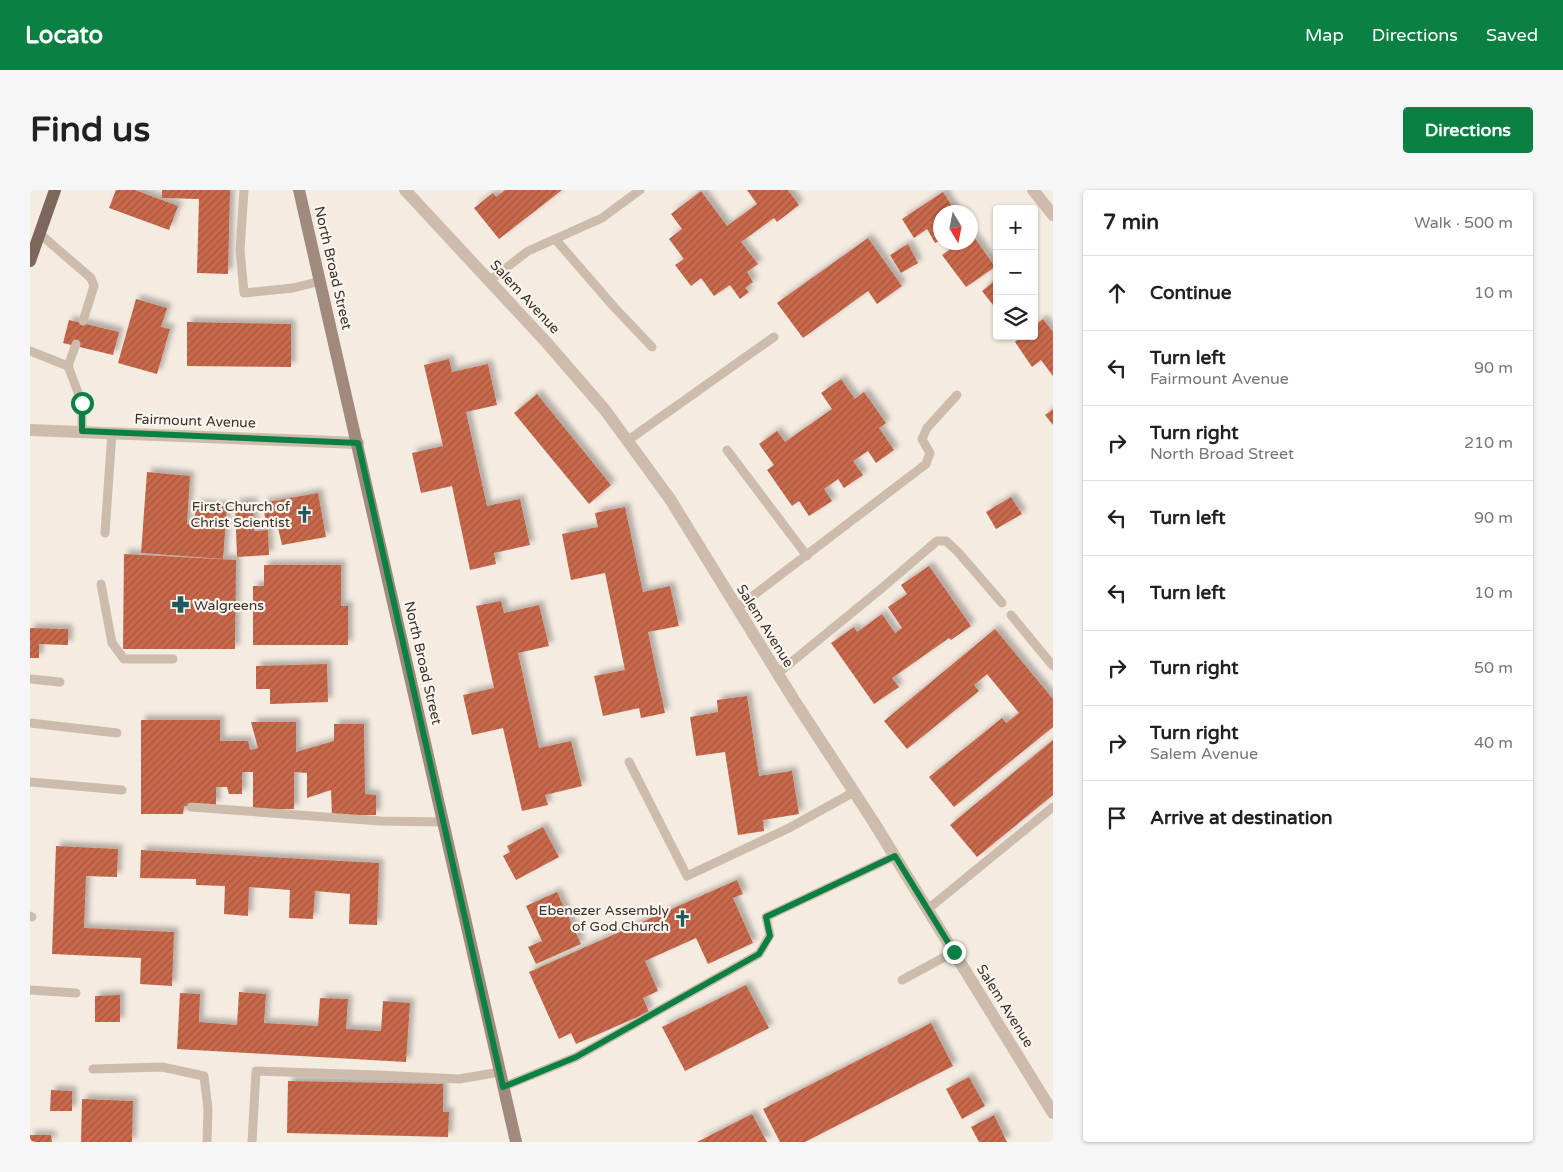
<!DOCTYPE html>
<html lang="en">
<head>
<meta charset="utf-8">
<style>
  :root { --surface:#fff; --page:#f6f6f6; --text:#202124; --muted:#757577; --line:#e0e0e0; --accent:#0b8043 }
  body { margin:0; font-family:"Varela Round",sans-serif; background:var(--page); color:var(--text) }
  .controls { position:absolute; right:15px; top:15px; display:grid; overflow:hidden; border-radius:5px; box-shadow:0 1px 4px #0004 }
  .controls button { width:45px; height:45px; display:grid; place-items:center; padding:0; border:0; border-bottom:1px solid var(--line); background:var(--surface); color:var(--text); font:25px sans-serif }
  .compass { position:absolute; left:903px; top:15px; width:45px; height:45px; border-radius:50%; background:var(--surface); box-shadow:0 1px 4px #0004; rotate:170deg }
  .stop { position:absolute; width:15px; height:15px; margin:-11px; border:4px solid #0b8043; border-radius:50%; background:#fff }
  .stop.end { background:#0b8043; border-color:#fff; box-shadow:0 1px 5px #0008 }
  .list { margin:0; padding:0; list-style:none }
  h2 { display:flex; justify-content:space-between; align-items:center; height:65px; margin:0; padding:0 20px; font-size:21px }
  h2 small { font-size:16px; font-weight:400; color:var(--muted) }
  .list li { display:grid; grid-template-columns:32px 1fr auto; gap:15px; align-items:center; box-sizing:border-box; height:75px; padding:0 20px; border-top:1px solid var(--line) }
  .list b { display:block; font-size:19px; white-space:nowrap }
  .list p { margin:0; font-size:16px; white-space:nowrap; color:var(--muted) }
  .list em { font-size:16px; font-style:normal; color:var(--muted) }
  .icon { flex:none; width:28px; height:28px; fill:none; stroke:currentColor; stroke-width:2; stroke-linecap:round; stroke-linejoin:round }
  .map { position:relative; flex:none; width:1023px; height:952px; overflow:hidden; border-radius:5px }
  header { display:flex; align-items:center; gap:30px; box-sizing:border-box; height:70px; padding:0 25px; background:var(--accent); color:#fff }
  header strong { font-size:24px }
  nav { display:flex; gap:28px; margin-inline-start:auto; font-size:18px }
  .intro { display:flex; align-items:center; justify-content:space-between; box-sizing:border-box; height:120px; padding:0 30px }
  h1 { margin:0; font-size:35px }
  .button { padding:12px 22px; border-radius:5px; background:var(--accent); color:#fff; font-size:18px; font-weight:700 }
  main { display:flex; gap:30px; padding:0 30px }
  aside { flex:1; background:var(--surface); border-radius:5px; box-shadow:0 1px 4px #0004 }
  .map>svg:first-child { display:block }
</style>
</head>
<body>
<header>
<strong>Locato</strong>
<nav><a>Map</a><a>Directions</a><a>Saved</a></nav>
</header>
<div class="intro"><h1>Find us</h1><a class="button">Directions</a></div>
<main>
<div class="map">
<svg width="1023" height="952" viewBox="0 0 1023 952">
  <defs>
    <pattern id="building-hatch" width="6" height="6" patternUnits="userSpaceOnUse" patternTransform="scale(1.25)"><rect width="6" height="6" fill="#c8694b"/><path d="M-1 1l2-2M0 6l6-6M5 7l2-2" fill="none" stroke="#a4573f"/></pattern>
    <filter id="shadow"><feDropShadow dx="4.5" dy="-4.5" stdDeviation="2.5" flood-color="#0004"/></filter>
  </defs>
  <rect width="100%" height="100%" fill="#f4ebe1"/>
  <g fill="url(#building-hatch)" filter="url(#shadow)">
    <polygon points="86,0 105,0 148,16 139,40 79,18"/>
    <polygon points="132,0 200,0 198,84 167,83 169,9 132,8"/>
    <polygon points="475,0 532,0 469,49 444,18 463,3 466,7"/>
    <polygon points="717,0 758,0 769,15 747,32 744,28 711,52 728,74 717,82 723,92 715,98 719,102 710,109 700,95 684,106 671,88 661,96 645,75 654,69 639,49 652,39 641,24 671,1 697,36 727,14"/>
    <polygon points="913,2 926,22 911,22 911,50 905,53 897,39 884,48 872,29"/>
    <polygon points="942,44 965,77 936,97 912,65 930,52 941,52 941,45"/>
    <polygon points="838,48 872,96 847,114 838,101 773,148 747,113"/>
    <polygon points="878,54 888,73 871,83 860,65"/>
    <polygon points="967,89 967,120 952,101"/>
    <polygon points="106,109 137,118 131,137 140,139 127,184 88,173"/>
    <polygon points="1013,129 1023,142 1023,186 1011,170 1002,177 985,152 991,146 1004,146 1004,136"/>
    <polygon points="39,130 89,142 83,165 33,153"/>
    <polygon points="157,132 261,134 261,177 157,176"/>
    <polygon points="419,169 422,182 458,174 467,215 436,222 457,316 490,309 500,355 464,363 466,374 440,380 422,296 391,303 382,263 413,256 394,175"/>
    <polygon points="811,189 825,209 834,202 856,233 849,238 864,260 846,273 838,261 823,271 833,285 814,298 808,289 794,299 802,311 779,326 769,311 762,316 737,280 744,275 729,254 747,241 755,252 802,219 791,203"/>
    <polygon points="507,204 581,295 559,314 484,223"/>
    <polygon points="1023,219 1023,235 1015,225"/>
    <polygon points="117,282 160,286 157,334 164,335 166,314 197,316 193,369 111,363"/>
    <polygon points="288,303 296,347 252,355 246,329 236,331 232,313"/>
    <polygon points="981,307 992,324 966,339 956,322"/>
    <polygon points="223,312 224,341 238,340 239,365 207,367 205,313"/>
    <polygon points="595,317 613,402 640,396 649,436 618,442 635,523 611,528 609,518 573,526 564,486 595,480 575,383 541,390 532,344 568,337 565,323"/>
    <polygon points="94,364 206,370 205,459 93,459"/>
    <polygon points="234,375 311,375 311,416 318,416 318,455 223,455 223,396 234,396"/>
    <polygon points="899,376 941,436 921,450 919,448 862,488 869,497 844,514 801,453 824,437 827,442 852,424 865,443 872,438 858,417 877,404 871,395"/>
    <polygon points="471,411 474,423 509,415 519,456 488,463 509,558 541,551 552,596 515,605 518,615 492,621 473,538 442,545 433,505 464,498 446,416"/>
    <polygon points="0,438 38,439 38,455 9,454 9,468 0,468"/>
    <polygon points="965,439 1023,509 1023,537 924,617 899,587 972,528 976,533 989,523 957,484 944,495 949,501 877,559 854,531"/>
    <polygon points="297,474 298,512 240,514 240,499 226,499 226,476"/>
    <polygon points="717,506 729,586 762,581 769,624 733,630 734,641 708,645 695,562 666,566 660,527 688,522 687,510"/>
    <polygon points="111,530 190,530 190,551 218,551 220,560 228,558 221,532 266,532 266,562 304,551 304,534 334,534 335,604 346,605 346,625 302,626 301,600 277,608 277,583 264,582 264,619 223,620 223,582 212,582 212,604 199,604 197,597 186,597 186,615 154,616 153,624 111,624"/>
    <polygon points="1023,550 1023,605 947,667 920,635"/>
    <polygon points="513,637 529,667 486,690 473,666 480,662 477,656"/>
    <polygon points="26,656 88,659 87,687 56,686 54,738 144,742 142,796 110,794 111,768 22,764"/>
    <polygon points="111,660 349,673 347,735 319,734 320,704 285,701 283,729 259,728 260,700 219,697 218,726 194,724 195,696 166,695 166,689 110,688"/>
    <polygon points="707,690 713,704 703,708 723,753 678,774 666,748 615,771 628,801 613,808 619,822 546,854 541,843 529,849 499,782"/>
    <polygon points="527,702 551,754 506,774 498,757 512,751 496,716"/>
    <polygon points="716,795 739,838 655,881 632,837"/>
    <polygon points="209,802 236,804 234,833 288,836 290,808 318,809 316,839 351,841 353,811 380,813 376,872 147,859 150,803 170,804 169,832 207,835"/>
    <polygon points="90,805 90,832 65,832 65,806"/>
    <polygon points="901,833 923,876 775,952 750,952 733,919"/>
    <polygon points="939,887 955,916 932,929 916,899"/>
    <polygon points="258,891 413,894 413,922 419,922 418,947 257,943"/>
    <polygon points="21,900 42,901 42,921 20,921"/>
    <polygon points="52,909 103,911 102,952 51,952"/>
    <polygon points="722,924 737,952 667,952"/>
    <polygon points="964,925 977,952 949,952 941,937"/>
    <polygon points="0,945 21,945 22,952 0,952"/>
  </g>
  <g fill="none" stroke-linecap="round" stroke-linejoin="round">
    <g stroke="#cdbbac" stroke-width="9">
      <polyline points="214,0 210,60 214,103 263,98 291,91"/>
      <polyline points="10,44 61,88 64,96 53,131"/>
      <polyline points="526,50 584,117 622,157"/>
      <polyline points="459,91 498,61 572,28 610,0"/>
      <polyline points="0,161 38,176 46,154"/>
      <polyline points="38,176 52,213 52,241"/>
      <polyline points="597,251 744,147"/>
      <polyline points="697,260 777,366"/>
      <polyline points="75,343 82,242"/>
      <polyline points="71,394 82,453 94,469 143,469"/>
      <polyline points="707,418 896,274 900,263 892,249 897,238 927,205"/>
      <polyline points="981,425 1023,476"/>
      <polyline points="747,484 852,398 907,351 916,351 928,362 972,413"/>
      <polyline points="0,489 30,492"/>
      <polyline points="0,533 87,543"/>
      <polyline points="599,572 657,686 759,638 824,602"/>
      <polyline points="0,592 92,600"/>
      <polyline points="161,617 350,631 413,632"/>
      <polyline points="898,719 1023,617"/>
      <polyline points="0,726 2,727"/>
      <polyline points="872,790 924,762"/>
      <polyline points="0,800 46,803"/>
      <polyline points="63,879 132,877 174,886 178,919 177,952"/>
      <polyline points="473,897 546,867 729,764 740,745 736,727 865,666"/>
      <polyline points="222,952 226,881 347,885 429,889 470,882"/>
    </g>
    <g stroke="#cdbbac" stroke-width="12">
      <polyline points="375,0 517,153 575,220 640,309 764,510 843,631 1023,923"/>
      <polyline points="1003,0 1023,25"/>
    </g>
    <polyline stroke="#cdbbac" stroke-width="12" points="0,240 328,253"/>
    <polyline stroke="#a18a7d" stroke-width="12" points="269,0 486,952"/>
    <polyline stroke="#7d675c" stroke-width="12" points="0,71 25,0"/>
  </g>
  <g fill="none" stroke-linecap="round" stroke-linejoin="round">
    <polyline stroke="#0b8043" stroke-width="6" points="52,213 52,241 328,253 473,897 546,867 729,764 740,746 736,727 865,666 924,762"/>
  </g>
  <defs>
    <symbol id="church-bare" viewBox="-9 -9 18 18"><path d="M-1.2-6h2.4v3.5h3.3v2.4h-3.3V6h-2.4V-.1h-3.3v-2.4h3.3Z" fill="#1f5a5e" stroke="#fbf5ee" stroke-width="2.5" paint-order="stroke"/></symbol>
    <symbol id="pharmacy-bare" viewBox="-9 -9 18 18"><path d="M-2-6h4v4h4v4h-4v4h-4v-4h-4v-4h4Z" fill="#1f5a5e" stroke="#fbf5ee" stroke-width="2.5" paint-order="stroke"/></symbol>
  </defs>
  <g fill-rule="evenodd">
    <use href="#church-bare" x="262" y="312" width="25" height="25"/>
    <use href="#pharmacy-bare" x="138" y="402" width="25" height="25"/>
    <use href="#church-bare" x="640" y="716" width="25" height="25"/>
  </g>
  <g text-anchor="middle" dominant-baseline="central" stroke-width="4.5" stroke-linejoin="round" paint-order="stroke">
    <g font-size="14" fill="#3b302b" stroke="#fbf5ee">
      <text transform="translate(303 78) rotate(77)">North Broad Street</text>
      <text transform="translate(495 107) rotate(47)">Salem Avenue</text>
      <text transform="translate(165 231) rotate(2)">Fairmount Avenue</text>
      <text transform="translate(735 436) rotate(58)">Salem Avenue</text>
      <text transform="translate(393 473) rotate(77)">North Broad Street</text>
      <text transform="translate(975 816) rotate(58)">Salem Avenue</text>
    </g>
    <g font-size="14" fill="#3b302b" stroke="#fbf5ee" text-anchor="end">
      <text x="260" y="316">First Church of<tspan x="260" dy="16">Christ Scientist</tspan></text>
      <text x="164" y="415" text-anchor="start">Walgreens</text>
      <text x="639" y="720">Ebenezer Assembly<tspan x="639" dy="16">of God Church</tspan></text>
    </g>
  </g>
</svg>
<div class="controls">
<button>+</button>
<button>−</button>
<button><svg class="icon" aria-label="layers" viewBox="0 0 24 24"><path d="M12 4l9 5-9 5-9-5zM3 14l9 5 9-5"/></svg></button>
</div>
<svg class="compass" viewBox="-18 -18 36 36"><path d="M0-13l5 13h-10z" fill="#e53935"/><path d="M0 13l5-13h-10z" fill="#757577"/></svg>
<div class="stop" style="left:52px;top:213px"></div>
<div class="stop end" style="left:924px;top:762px"></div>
</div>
<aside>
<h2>7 min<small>Walk · 500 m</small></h2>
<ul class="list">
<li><svg class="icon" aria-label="ahead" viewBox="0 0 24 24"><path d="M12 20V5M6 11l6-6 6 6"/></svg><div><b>Continue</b></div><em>10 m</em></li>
<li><svg class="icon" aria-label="left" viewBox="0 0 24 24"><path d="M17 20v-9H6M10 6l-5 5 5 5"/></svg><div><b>Turn left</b><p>Fairmount Avenue</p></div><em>90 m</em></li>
<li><svg class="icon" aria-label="right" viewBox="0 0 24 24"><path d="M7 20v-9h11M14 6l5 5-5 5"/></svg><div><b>Turn right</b><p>North Broad Street</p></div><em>210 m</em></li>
<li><svg class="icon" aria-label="left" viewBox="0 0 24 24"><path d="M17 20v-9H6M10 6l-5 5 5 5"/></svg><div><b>Turn left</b></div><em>90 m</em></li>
<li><svg class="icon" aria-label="left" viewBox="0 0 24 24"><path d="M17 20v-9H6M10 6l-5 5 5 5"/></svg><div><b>Turn left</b></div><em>10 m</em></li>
<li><svg class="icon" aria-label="right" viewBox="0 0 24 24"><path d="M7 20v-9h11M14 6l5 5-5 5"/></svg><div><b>Turn right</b></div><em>50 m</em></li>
<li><svg class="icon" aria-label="right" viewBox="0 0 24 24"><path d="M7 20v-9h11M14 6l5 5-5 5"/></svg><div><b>Turn right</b><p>Salem Avenue</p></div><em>40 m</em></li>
<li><svg class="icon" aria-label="arrive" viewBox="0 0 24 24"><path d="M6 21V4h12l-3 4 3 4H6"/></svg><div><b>Arrive at destination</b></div></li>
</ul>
</aside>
</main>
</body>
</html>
